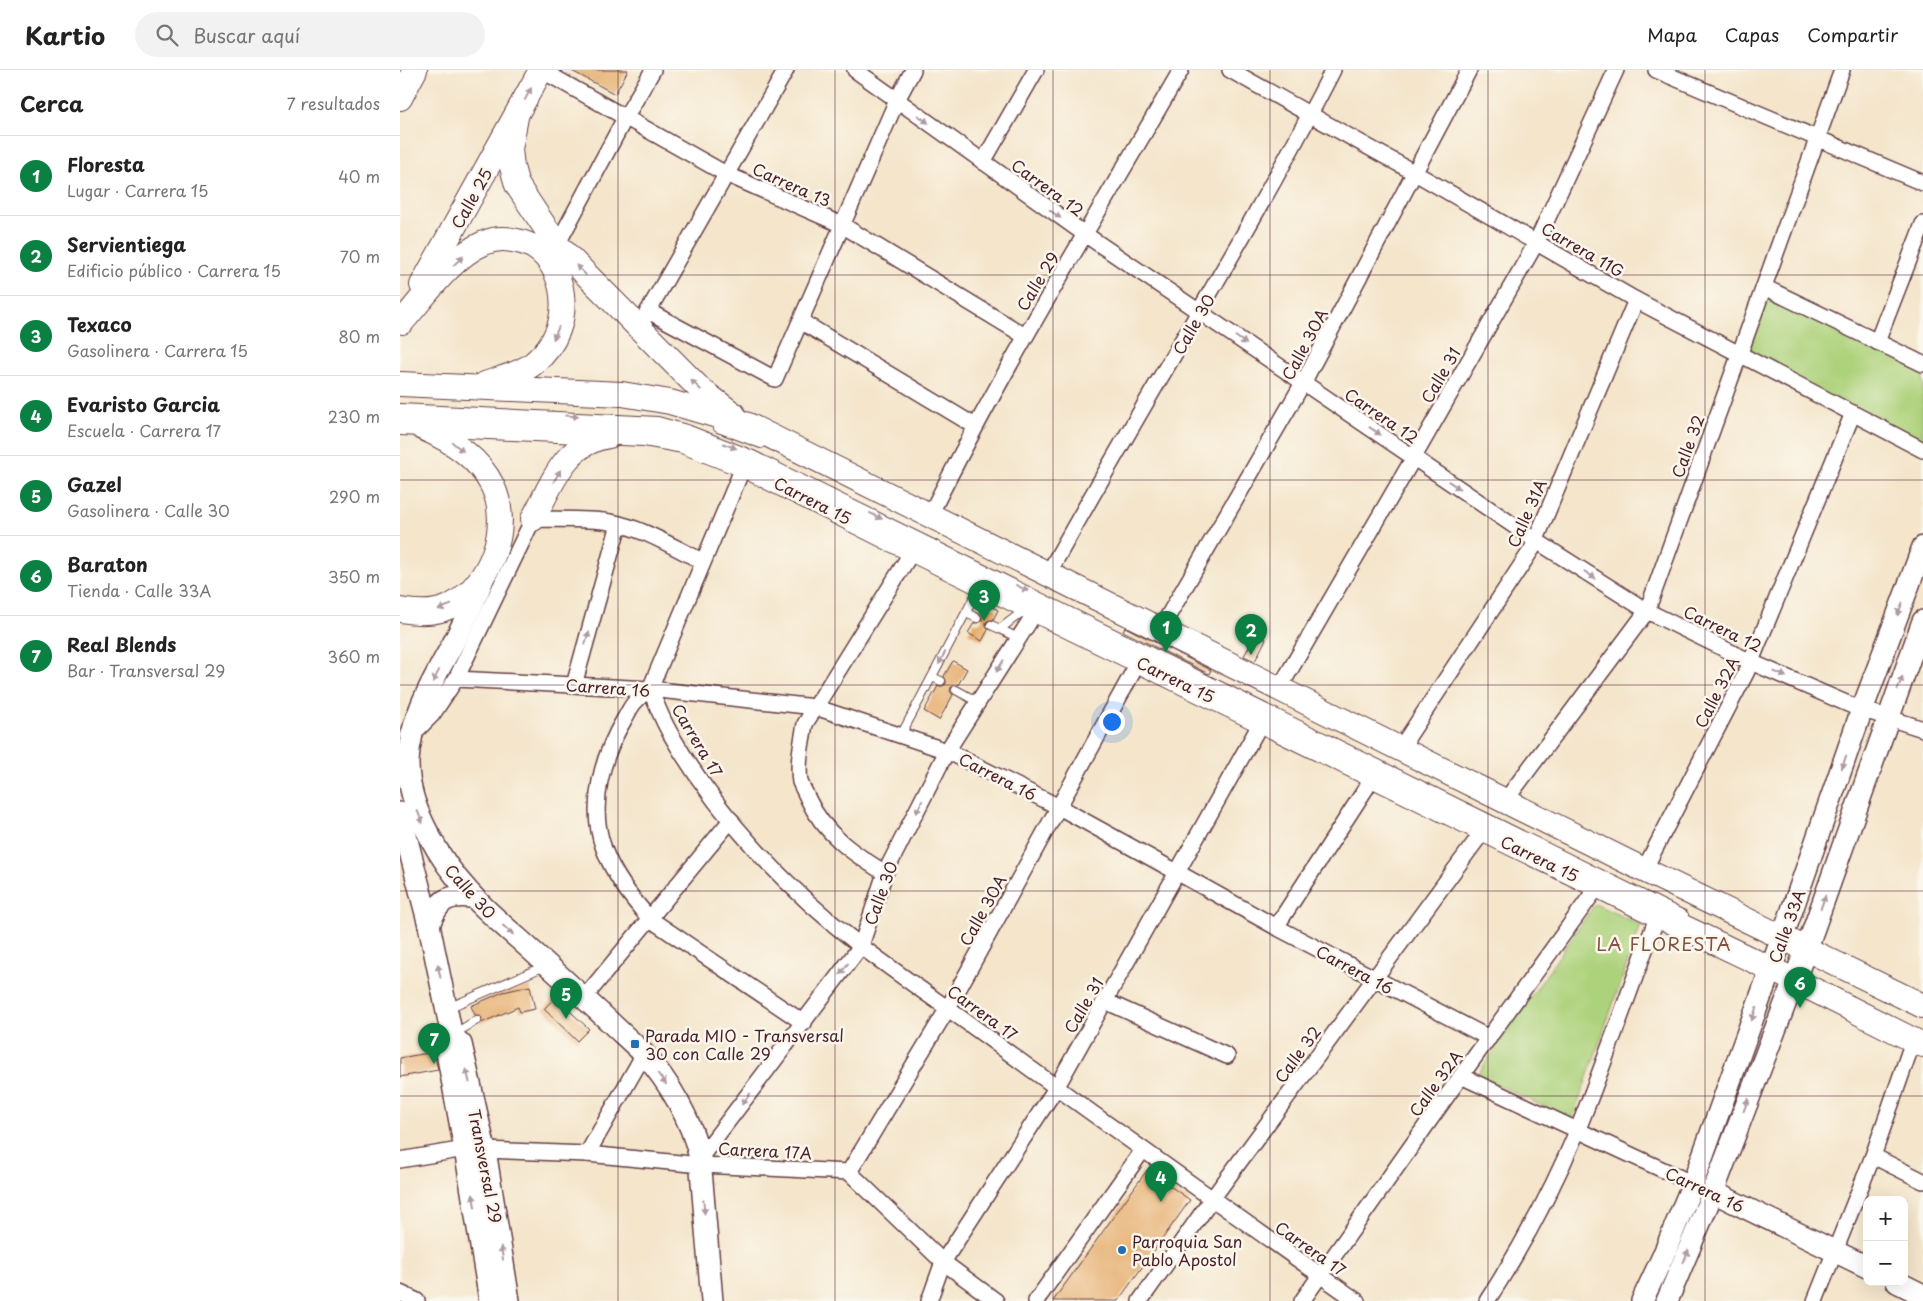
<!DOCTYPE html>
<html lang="es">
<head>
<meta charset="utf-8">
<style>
  :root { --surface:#fff; --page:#f2f2f2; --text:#222; --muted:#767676; --line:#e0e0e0; --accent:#0b8043 }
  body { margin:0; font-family:"Playpen Sans",sans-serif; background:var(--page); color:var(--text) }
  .controls { position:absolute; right:15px; bottom:15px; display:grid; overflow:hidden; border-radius:10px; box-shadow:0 5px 20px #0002 }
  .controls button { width:45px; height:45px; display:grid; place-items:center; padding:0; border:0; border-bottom:1px solid var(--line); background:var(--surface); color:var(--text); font:25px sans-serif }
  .you { position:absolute; left:711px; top:651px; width:18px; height:18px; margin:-12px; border:4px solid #fff; border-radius:50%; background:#1a73e8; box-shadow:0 0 0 8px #1a73e833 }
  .badge { display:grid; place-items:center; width:32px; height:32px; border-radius:50%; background:var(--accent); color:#fff; font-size:16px; font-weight:700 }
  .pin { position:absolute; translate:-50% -41px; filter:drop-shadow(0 1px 2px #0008) }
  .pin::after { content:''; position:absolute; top:26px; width:18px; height:15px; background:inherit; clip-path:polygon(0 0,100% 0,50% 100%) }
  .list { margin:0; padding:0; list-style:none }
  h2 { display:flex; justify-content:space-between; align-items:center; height:65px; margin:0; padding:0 20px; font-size:21px }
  h2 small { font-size:16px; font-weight:400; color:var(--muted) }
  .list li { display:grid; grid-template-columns:32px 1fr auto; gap:15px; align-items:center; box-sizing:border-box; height:80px; padding:0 20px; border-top:1px solid var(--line) }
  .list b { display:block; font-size:19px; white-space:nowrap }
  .list p { margin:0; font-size:16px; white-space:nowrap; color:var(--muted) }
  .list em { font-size:16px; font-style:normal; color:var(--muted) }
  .icon { flex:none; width:28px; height:28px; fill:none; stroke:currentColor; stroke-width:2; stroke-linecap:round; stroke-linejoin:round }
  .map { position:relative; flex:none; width:1523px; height:1231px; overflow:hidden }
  header { display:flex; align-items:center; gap:30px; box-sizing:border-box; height:70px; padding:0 25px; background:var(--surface); border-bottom:1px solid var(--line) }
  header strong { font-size:24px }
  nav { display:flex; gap:28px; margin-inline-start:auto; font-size:18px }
  .search { width:350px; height:45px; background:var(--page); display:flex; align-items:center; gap:12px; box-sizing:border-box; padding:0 18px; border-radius:28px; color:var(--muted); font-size:19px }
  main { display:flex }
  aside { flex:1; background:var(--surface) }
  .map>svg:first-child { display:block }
</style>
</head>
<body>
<header>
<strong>Kartio</strong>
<div class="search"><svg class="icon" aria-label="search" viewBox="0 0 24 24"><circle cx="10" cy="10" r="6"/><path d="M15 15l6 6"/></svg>Buscar aquí</div>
<nav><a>Mapa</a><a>Capas</a><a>Compartir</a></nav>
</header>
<main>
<aside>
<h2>Cerca<small>7 resultados</small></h2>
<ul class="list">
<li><span class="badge">1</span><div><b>Floresta</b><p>Lugar · Carrera 15</p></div><em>40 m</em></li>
<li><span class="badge">2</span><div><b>Servientiega</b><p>Edificio público · Carrera 15</p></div><em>70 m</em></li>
<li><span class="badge">3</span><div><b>Texaco</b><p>Gasolinera · Carrera 15</p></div><em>80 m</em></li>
<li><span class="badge">4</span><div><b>Evaristo Garcia</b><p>Escuela · Carrera 17</p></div><em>230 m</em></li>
<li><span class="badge">5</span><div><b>Gazel</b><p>Gasolinera · Calle 30</p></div><em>290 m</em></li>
<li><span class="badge">6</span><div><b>Baraton</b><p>Tienda · Calle 33A</p></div><em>350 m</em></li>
<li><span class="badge">7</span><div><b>Real Blends</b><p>Bar · Transversal 29</p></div><em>360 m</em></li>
</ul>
</aside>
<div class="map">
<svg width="1523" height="1231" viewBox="0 0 1523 1231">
  <rect width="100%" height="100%" fill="#fbf7ec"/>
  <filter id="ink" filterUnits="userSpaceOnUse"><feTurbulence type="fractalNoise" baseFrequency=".02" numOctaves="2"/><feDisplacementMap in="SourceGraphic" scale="10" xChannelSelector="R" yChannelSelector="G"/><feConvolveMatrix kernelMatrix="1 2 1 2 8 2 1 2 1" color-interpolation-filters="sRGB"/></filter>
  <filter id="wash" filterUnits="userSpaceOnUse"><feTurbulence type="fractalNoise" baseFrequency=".0096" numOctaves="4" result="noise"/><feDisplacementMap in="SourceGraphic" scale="20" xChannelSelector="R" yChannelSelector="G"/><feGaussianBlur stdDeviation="1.12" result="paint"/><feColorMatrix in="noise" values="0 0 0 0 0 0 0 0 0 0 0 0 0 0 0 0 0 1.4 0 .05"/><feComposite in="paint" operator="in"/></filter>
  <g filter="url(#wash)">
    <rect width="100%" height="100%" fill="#f4e5cb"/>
    <g fill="#add27c" stroke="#7c7854">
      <polygon points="1364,217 1523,294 1523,380 1339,283"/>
      <polygon points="1195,834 1241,855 1172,1050 1077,1005"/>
    </g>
    <g id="blocks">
      <g fill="#e6ae6e">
        <polygon points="170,0 228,0 215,24"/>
        <polygon points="585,533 598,540 593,550 590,550 586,552 586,556 588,560 582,571 568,563 574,553 578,553 582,551 582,547 579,543"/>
        <polygon points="725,557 811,600 809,604 723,561"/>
        <polygon points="856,564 866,569 855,591 844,586"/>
        <polygon points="553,591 567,599 558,615 551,617 550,621 553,625 539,650 524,641 538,616 542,616 546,614 546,610 544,606"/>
        <polygon points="130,916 135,939 120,942 118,937 81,953 82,948 79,945 75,945 71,936 103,922"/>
        <polygon points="155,927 189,959 177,971 144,939"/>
        <polygon points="34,982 38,1000 0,1007 0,988"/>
        <polygon points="747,1100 790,1130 718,1231 653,1231"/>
      </g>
    </g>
  </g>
  <g filter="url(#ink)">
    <use href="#blocks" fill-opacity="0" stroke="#643d43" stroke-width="1"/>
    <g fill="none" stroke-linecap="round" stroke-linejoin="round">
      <defs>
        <g id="lane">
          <polyline points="0,338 258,351 287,359 353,385 1284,845"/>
          <polyline points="318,358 361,374"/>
          <polyline points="566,543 577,548"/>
          <polyline points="591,555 600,559 626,539"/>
          <polyline points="600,559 618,568"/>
          <polyline points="532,607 541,611"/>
          <polyline points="556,620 578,632"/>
          <polyline points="501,665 580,516"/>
          <polyline points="48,938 145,896"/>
          <polyline points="54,964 77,950"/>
        </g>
        <g id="street">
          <polyline points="141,0 326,104 442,155 625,266"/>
          <polyline points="455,0 686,165 1135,470 1247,541 1351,592 1455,637 1523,659"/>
          <polyline points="830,0 1015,103 1236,230 1523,380"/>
          <polyline points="1256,0 1523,113"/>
          <polyline points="583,92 636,0"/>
          <polyline points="157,175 225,48 253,0"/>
          <polyline points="1364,217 1523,294"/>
          <polyline points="248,241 375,309 497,30 513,0"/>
          <polyline points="243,250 386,0"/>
          <polyline points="402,252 575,356"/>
          <polyline points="1477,272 1523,154"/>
          <path d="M344,395L250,619C245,623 239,627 235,632C231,636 228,643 225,648C202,686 188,736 204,779C214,806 231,828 250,849L404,953"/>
          <path d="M530,445C606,292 696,147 781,0"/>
          <path d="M648,504C741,335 845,172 933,0"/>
          <polyline points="760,560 903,313 1069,0"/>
          <polyline points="56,609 250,619 415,637 547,681 659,737 876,857 1089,968"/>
          <polyline points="174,615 219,454"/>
          <path d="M250,619C256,634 262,649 270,663C317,745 386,819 462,877C509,912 558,945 605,980C721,1065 839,1148 957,1231"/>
          <polyline points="879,619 1014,387 1136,173 1216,0"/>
          <path d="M13,664L32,645L56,609L133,449C158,450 185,448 210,452C243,458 273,477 302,491"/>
          <polyline points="1000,679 1132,479 1236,230"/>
          <polyline points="1105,731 1247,541 1442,0"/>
          <polyline points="1244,800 1347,601 1453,343"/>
          <path d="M485,803C454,784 424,764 408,729C406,724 402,717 400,712C397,693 402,672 405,654L513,480"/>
          <polyline points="876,857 974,706"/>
          <polyline points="184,928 331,750"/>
          <polyline points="705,931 827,986"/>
          <polyline points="1061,1006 1302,1118"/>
          <polyline points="85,1080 187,1084 301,1095 449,1102 543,1192 596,1231"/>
          <polyline points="187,1084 244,984"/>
          <polyline points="1473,1086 1523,1111"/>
          <polyline points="300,1088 461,876 485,803 547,681 636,541"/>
          <polyline points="0,1090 65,1079"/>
          <polyline points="449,1102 548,938 739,591"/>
          <polyline points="0,1223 17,1231"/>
          <polyline points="529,1231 543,1192 656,1018 862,651"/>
          <polyline points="636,1231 743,1080"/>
          <polyline points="740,1231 812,1129 1084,760"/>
          <polyline points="902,1231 1061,1006 1198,816"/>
          <path d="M1087,1231C1122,1177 1153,1119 1178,1059C1206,989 1231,916 1258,845"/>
          <polyline points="1415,1231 1473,1086 1513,971"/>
        </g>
        <g id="secondary">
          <path d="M83,509C75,530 65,550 55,570C34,608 9,649 8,693C8,719 17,743 29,765C52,810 83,838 120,870C150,897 180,924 210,952C220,962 232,972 243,983C269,1011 292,1051 300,1088L312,1231"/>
          <polyline points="0,743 29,855 52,966 61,974 85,1080 109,1231"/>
          <path d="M29,855C38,831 46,824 72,827"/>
          <polyline points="52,966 46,977 65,1079 90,1231"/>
          <polyline points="1313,1122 1467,1197"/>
          <polyline points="1497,1212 1523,1225"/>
          <polyline points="1242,1231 1263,1186 1293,1113 1391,843 1459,648 1523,477"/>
          <polyline points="1267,1231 1313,1122 1410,869 1523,551"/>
        </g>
        <g id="primary">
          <polyline points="0,28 15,0"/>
          <polyline points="116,47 110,79 112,97 117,115 157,175 301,320 333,344"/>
          <polyline points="22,215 141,0"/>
          <path d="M2,252C25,226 51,187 84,173C95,168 106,168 117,171C156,178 171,226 158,260C153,273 145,284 134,293C121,304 101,308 85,314"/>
          <polyline points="0,314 222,324 270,332 348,355 1244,800 1523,936"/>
          <polyline points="0,353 244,364 283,371 344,395 513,480 1258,845 1394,910 1523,975"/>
          <path d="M133,449C153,413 164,373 209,366"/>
          <path d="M0,540C16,543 34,544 49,537C90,516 113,457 92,415C78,387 51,370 23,358"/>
        </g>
      </defs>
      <use href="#lane" stroke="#643d43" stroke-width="10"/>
      <use href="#street" stroke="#643d43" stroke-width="18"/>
      <use href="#secondary" stroke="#643d43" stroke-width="24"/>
      <use href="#primary" stroke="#643d43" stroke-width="26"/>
      <use href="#lane" stroke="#fff" stroke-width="8"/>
      <use href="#street" stroke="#fff" stroke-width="15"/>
      <use href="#secondary" stroke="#fff" stroke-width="21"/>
      <use href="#primary" stroke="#fff" stroke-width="24"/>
    </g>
    <defs><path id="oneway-solid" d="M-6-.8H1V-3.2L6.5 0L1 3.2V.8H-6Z" transform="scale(1.25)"/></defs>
    <g fill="#ae9aa0">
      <use href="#oneway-solid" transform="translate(128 24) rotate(-62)"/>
      <use href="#oneway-solid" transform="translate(523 49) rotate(36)"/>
      <use href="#oneway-solid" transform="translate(655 144) rotate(36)"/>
      <use href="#oneway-solid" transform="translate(58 191) rotate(-43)"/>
      <use href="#oneway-solid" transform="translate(181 200) rotate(-135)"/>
      <use href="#oneway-solid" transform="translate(156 263) rotate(113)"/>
      <use href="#oneway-solid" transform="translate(841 270) rotate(35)"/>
      <use href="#oneway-solid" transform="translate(296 315) rotate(-136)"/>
      <use href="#oneway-solid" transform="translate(172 346) rotate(3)"/>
      <use href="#oneway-solid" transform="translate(975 361) rotate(34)"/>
      <use href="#oneway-solid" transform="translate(330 376) rotate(21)"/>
      <use href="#oneway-solid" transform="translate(58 377) rotate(39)"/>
      <use href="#oneway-solid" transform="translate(157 406) rotate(-61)"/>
      <use href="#oneway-solid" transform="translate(1054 415) rotate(34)"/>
      <use href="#oneway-solid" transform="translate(476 446) rotate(26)"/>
      <use href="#oneway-solid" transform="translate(1190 505) rotate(33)"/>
      <use href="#oneway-solid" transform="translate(622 518) rotate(26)"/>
      <use href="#oneway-solid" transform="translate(45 537) rotate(159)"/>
      <use href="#oneway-solid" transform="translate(1500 539) rotate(111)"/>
      <use href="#oneway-solid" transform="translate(187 568) rotate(-74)"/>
      <use href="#oneway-solid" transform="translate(542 588) rotate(118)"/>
      <use href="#oneway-solid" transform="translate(600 596) rotate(122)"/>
      <use href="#oneway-solid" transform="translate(1380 604) rotate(23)"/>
      <use href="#oneway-solid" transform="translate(36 606) rotate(118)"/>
      <use href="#oneway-solid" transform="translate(1500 613) rotate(-70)"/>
      <use href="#oneway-solid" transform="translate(1444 692) rotate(109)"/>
      <use href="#oneway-solid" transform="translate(519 737) rotate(117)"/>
      <use href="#oneway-solid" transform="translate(20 747) rotate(68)"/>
      <use href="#oneway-solid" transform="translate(1423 832) rotate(-71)"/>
      <use href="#oneway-solid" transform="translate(108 860) rotate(41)"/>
      <use href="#oneway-solid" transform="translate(444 899) rotate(126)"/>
      <use href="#oneway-solid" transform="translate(39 901) rotate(-102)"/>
      <use href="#oneway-solid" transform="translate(1354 944) rotate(110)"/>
      <use href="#oneway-solid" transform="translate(68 1006) rotate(-103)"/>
      <use href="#oneway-solid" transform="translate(262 1009) rotate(53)"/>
      <use href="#oneway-solid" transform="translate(346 1029) rotate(128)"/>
      <use href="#oneway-solid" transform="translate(1346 1035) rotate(-69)"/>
      <use href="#oneway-solid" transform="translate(74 1131) rotate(-99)"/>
      <use href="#oneway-solid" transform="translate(304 1137) rotate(85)"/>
      <use href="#oneway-solid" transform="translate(102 1183) rotate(-99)"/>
      <use href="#oneway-solid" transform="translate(1286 1186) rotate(-68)"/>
    </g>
  </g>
  <path fill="none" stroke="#4a1f2b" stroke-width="1" stroke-opacity="0.55" d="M218,0V1231M435,0V1231M653,0V1231M870,0V1231M1088,0V1231M1305,0V1231M0,205H1523M0,410H1523M0,615H1523M0,821H1523M0,1026H1523"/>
  <g fill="#1f6fb2" stroke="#fbf7ec" stroke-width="2">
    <rect x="230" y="969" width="10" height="10" rx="2.5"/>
    <circle cx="722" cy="1180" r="5"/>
  </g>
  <g text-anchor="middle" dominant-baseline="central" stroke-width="5" stroke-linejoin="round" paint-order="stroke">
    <g font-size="16" fill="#4a1f2b" stroke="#fbf7ec">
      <text transform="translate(392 114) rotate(24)">Carrera 13</text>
      <text transform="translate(648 117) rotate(36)">Carrera 12</text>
      <text transform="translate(71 128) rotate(-61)">Calle 25</text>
      <text transform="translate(1183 179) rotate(30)">Carrera 11G</text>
      <text transform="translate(637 211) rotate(-59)">Calle 29</text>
      <text transform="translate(793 254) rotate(-60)">Calle 30</text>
      <text transform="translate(904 274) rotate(-62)">Calle 30A</text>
      <text transform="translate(1040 305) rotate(-60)">Calle 31</text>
      <text transform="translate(982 345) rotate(34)">Carrera 12</text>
      <text transform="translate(1287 376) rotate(-70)">Calle 32</text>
      <text transform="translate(413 430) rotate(27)">Carrera 15</text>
      <text transform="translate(1126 443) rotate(-66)">Calle 31A</text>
      <text transform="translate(1323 558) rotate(26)">Carrera 12</text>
      <text transform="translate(776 609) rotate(26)">Carrera 15</text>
      <text transform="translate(208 617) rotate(4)">Carrera 16</text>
      <text transform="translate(1316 622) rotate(-63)">Calle 32A</text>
      <text transform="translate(298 670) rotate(59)">Carrera 17</text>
      <text transform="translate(598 706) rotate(27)">Carrera 16</text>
      <text transform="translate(1140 788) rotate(26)">Carrera 15</text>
      <text transform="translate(71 821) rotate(48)">Calle 30</text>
      <text transform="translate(480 823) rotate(-70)">Calle 30</text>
      <text transform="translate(582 840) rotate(-61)">Calle 30A</text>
      <text transform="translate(1386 856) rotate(-70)">Calle 33A</text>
      <text transform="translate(955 899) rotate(28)">Carrera 16</text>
      <text transform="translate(683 935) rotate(-60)">Calle 31</text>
      <text transform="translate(583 942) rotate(36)">Carrera 17</text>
      <text transform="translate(897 984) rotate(-54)">Calle 32</text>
      <text transform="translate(1035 1013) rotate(-54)">Calle 32A</text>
      <text transform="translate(365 1080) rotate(3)">Carrera 17A</text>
      <text transform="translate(86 1096) rotate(79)">Transversal 29</text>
      <text transform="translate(1305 1119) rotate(25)">Carrera 16</text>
      <text transform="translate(911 1178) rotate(35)">Carrera 17</text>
    </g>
    <g font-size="16" fill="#4a1f2b" stroke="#fbf7ec" text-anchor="start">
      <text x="245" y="965">Parada MIO - Transversal<tspan x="245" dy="18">30 con Calle 29</tspan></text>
      <text x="732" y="1171">Parroquia San<tspan x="732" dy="18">Pablo Apostol</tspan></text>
    </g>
    <g font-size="18" letter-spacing="1" fill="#815142" stroke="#fbf7ec">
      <text x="1264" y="873">LA FLORESTA</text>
    </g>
  </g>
</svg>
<div class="controls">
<button>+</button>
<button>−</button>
</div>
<div class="you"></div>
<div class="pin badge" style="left:766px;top:582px">1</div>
<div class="pin badge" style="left:851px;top:585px">2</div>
<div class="pin badge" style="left:584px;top:551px">3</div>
<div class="pin badge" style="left:761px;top:1132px">4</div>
<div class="pin badge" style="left:166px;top:949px">5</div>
<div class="pin badge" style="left:1400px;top:938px">6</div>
<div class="pin badge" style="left:34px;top:994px">7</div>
</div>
</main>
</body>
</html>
